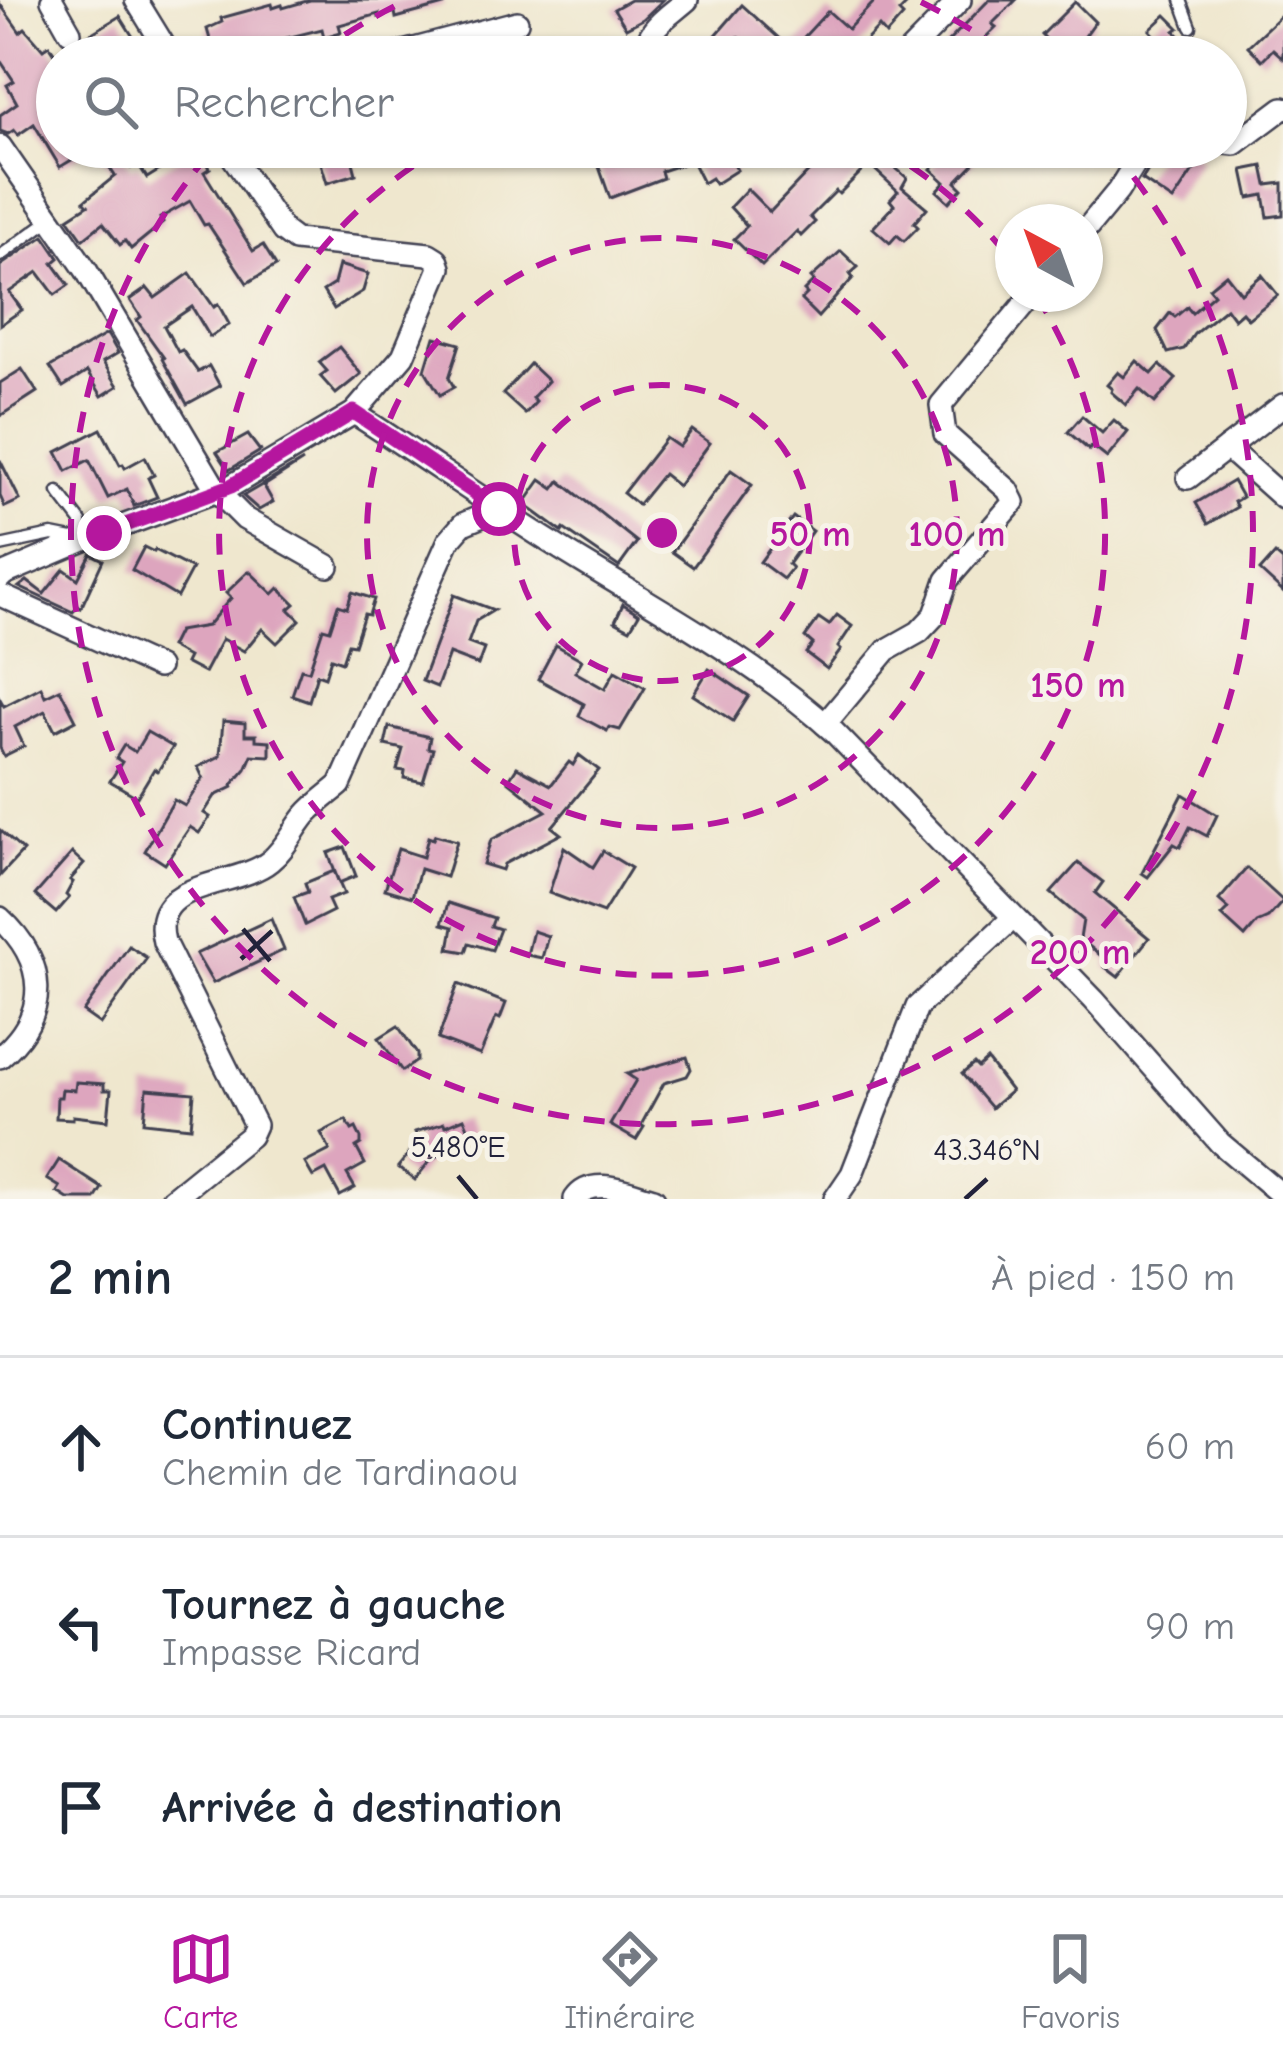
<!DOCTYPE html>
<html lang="fr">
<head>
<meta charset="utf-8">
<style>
  :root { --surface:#fff; --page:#f2f2f3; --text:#1f2937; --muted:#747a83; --line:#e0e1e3; --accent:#b5179e }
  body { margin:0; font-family:"Comic Neue",sans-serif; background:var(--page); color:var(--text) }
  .compass { position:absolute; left:995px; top:204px; width:108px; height:108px; border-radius:50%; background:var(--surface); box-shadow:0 3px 9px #0004; rotate:319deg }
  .stop { position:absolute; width:36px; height:36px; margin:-27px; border:9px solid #b5179e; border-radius:50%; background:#fff }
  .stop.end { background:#b5179e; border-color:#fff; box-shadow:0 3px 12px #0008 }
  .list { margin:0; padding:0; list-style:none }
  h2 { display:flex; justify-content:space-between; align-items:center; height:156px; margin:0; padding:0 48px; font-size:51px }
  h2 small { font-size:39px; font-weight:400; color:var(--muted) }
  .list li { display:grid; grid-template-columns:78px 1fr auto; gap:36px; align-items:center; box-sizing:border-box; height:180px; padding:0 48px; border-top:3px solid var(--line) }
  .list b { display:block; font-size:45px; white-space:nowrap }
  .list p { margin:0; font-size:39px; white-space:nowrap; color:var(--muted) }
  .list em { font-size:39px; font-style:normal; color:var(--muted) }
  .icon { flex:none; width:66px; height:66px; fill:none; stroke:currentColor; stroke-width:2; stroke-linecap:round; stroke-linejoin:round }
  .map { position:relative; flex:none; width:1283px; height:1199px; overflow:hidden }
  .search { position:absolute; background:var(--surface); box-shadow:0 3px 9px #0004; left:36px; right:36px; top:36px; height:132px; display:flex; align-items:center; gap:30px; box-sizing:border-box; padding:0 42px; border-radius:66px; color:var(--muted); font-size:45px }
  .sheet { height:696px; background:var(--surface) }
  nav { display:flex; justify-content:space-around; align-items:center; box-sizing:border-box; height:168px; border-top:3px solid var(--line); background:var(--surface); font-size:33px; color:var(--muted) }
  nav a { display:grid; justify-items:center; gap:6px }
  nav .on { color:var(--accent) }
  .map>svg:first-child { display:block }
</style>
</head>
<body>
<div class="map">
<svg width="1283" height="1199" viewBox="0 0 1283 1199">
  <rect width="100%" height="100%" fill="#f7f3e8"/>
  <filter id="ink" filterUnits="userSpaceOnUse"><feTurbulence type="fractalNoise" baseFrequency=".00833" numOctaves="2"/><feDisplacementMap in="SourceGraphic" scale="24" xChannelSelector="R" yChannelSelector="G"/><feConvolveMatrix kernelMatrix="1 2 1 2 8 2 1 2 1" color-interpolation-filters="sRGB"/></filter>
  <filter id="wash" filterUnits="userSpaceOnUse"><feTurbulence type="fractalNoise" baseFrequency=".004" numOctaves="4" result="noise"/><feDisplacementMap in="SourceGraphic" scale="48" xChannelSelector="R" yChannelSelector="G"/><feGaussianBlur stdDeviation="2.7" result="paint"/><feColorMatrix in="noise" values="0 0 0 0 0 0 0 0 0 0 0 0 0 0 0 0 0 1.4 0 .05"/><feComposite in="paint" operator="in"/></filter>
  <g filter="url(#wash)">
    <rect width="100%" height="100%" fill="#efe7ce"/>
    <g id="blocks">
      <g fill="#dda5be">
        <polygon points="310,0 443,0 444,5 396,18 395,12 379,17 379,14 339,25 341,32 324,37 322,29 282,39 283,44 236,57 231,57 230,53 215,57 207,29 222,22 221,18 272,4 273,8 282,5 283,8"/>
        <polygon points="630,0 663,0 643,19 626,28 614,9"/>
        <polygon points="876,0 911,0 899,12 903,16 886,35 879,27 850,57 760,57 738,37 720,57 674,57 692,38 704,49 742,5 792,50 828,11 848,29"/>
        <polygon points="989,0 1016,0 992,24 996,27 966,57 957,57 945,45"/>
        <polygon points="1075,2 1095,22 1085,36 1091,42 1076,57 1045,57 1055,48 1042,35"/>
        <polygon points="0,4 20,32 25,28 43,49 49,45 57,57 57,147 93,147 60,167 34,124 18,135 14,130 8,134 0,131 0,115 17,103 7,85 14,81 0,60"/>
        <polygon points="1283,13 1283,58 1273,49 1262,60 1248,46"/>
        <polygon points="1166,15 1179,28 1175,31 1200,57 1156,57 1166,47 1150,30"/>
        <polygon points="120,16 135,40 105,57 69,57 92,44 87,36"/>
        <polygon points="96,147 117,147 131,168 138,164 147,178 197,147 210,168 204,172 253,251 263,245 276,266 247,283 208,224 204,225 190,201 160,218 163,223 131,249 125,241 120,245 103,223 83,239 68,218 88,205 84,201 115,176"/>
        <polygon points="316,147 349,147 356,174 327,183"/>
        <polygon points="653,147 724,147 737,170 715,184 711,178 703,183 692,161 661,171 663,178 610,198 598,164"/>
        <polygon points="832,147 858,147 872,161 839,194 836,191 810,217 815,222 801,236 797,231 762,266 734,239 747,226 730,207 747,189 770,212"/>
        <polygon points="951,147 958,147 975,162 956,182 962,188 949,202 937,191 945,182 931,169"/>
        <polygon points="1162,147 1173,155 1175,152 1178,155 1182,149 1201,159 1173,201 1142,180"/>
        <polygon points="881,155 907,178 902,187 927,208 914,223 918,227 904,241 897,235 890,243 873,228 894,205 890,200 898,191 871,166"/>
        <polygon points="1263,166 1267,185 1283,183 1283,215 1268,217 1264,195 1249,198 1243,170"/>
        <polygon points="44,236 59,258 53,263 69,285 55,295 38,272 9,292 22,310 0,325 0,266"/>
        <polygon points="841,251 858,267 850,274 853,278 818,317 801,300 807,294 804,291 814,281 811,278"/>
        <polygon points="339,265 368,274 363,291 334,309 323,291 334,284"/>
        <polygon points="190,273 214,307 218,304 229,324 210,337 192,307 164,326 178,352 182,350 198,372 209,366 220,386 187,404 162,359 164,358 137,320 141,317 130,300 147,288 155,298"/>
        <polygon points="1226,274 1241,293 1262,275 1278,295 1248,319 1242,312 1234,319 1226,308 1194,334 1184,349 1168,353 1157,330 1170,313 1175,317 1187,307 1192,313 1214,294 1209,288"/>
        <polygon points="107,334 118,353 103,362 118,386 102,396 87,372 63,387 50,367"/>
        <polygon points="435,337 460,344 449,378 454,387 440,395 425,370"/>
        <polygon points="339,347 361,374 336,394 320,376 327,371 319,362"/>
        <polygon points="1137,361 1152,374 1160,365 1176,379 1155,403 1139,389 1126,405 1111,392 1112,389 1107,385 1118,372 1124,377"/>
        <polygon points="530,364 548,381 532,398 536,402 525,414 503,394"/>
        <polygon points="22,369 37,392 0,416 0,383"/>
        <polygon points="1082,416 1102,433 1114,420 1128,432 1107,458 1092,446 1089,450 1068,432"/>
        <polygon points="101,429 120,465 123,464 125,468 145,457 154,475 148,478 157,497 134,506 127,489 108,498 89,460 67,471 57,452"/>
        <polygon points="692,430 710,443 678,486 663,474 638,505 623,493 666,438 679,447"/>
        <polygon points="248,435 260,451 262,450 229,470 217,452"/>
        <polygon points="0,460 20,500 5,507 0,496"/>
        <polygon points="303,461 264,486 273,502 259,510 243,496"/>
        <polygon points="731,470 752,485 693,567 672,552"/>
        <polygon points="541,480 554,489 560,481 637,542 619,567 564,529 562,532 524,504"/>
        <polygon points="1233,481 1242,497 1234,502 1237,507 1208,524 1196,503"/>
        <polygon points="793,517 812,531 788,564 792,568 783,579 760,562"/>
        <polygon points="144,547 154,552 155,550 192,569 177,597 132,570"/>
        <polygon points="91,554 103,560 81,608 78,606 73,612 19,587 27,581 44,594 64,569 78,579"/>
        <polygon points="1275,554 1283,561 1283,592 1260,571"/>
        <polygon points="249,571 273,594 279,588 295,604 289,609 300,620 277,643 262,629 244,651 222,639 204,673 185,663 188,657 170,647 178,631 207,626 231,598 226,593"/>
        <polygon points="352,592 374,599 369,615 364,614 354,645 348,644 342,662 331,658 325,677 317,674 309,701 292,695 301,669 309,671 323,628 330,630 338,605 347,608"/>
        <polygon points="454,595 494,610 476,621 468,643 484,649 478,665 449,654 437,687 422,681"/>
        <polygon points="623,604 639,614 630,629 615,621"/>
        <polygon points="837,615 852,626 838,647 841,650 827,669 806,653 813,644 805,637 819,618 829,625"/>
        <polygon points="556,645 582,660 575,672 605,689 615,671 645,688 620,730 609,727 607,731 579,716 584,704 538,679"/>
        <polygon points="709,669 749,696 733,721 693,695"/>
        <polygon points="41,687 45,696 60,689 76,720 55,731 45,711 15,727 24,746 4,756 0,748 0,699 4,706"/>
        <polygon points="223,721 245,723 245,735 256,735 256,740 270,741 270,756 252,755 246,769 232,785 233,787 215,796 204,813 210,817 199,833 190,827 165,864 145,851 174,800 185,806 203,778 198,767 220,756"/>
        <polygon points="389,727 430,737 428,748 433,749 423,782 404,778 405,771 397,770 403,749 385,745"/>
        <polygon points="147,732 173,747 158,771 154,769 137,797 110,781 122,762 116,758 124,745 135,752"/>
        <polygon points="579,755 599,770 552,827 561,834 504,864 502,870 483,864 491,840 546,811 508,781 517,767 551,785 569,762 573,765"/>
        <polygon points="1183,794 1217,815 1207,836 1190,827 1180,847 1174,844 1148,877 1142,873"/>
        <polygon points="0,830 23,851 0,876"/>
        <polygon points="435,835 457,841 446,877 420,869 412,897 385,889 398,849 423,857 428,837 433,839"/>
        <polygon points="345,847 356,876 339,883 328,853"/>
        <polygon points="564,847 593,867 603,851 631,868 603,913 549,893"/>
        <polygon points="72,853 84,864 70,880 73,882 66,895 69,898 56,913 35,895"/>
        <polygon points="1078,863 1103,882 1095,893 1149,938 1118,977 1105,967 1109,962 1080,939 1083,920 1051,893"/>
        <polygon points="1247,868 1283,901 1268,918 1257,923 1245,937 1222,916 1229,909 1219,900"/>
        <polygon points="334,871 344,894 328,900 333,911 305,925 294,897 308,892 305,883"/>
        <polygon points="448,903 494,918 491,926 500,929 492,950 469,943 466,952 449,949 453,927 442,924"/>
        <polygon points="271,919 284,950 213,983 196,954"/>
        <polygon points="533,931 548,936 542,958 527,955"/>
        <polygon points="129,946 147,958 100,1024 83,1012"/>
        <polygon points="458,984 506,1003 500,1019 496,1017 480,1055 438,1039"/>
        <polygon points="398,1026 417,1054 417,1061 402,1071 379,1038"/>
        <polygon points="687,1057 691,1069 687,1076 664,1083 641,1125 644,1127 636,1140 610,1125 636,1080 627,1074"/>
        <polygon points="987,1060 1011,1091 991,1108 962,1074 974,1064 978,1068"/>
        <polygon points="76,1082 104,1084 104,1090 111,1090 108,1120 73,1116 73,1119 56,1118 57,1097 61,1097 62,1089 75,1090"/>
        <polygon points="147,1089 194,1093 191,1127 144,1122"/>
        <polygon points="464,1118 471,1135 452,1143 454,1149 431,1159 415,1180 398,1167 419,1141 415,1132 444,1123 445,1126"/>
        <polygon points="346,1120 352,1130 356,1128 361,1138 361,1144 356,1147 365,1164 347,1174 355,1188 340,1196 326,1170 313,1177 305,1163 330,1150 321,1133"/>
        <polygon points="59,1160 102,1188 95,1199 68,1199 57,1192 60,1187 47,1179"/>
      </g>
    </g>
  </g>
  <g filter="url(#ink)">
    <use href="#blocks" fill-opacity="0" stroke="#414051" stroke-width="3"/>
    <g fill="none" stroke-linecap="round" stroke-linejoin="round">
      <defs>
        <g id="lane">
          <polyline points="1181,0 1191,27"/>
          <polyline points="0,256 51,219"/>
          <polyline points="0,546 52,535 82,541 81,522 58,492"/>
        </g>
        <g id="street">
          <polyline points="52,0 70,32"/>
          <polyline points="136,0 171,57"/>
          <polyline points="908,53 960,0"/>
          <polyline points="384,57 517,22"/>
          <path d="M648,57C641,31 669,16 687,0"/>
          <polyline points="1226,143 1235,144 1283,108"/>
          <polyline points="0,146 86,270 217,491 245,519 328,566"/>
          <polyline points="1085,231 1118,191 1145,147"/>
          <path d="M354,413C431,462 505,516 584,563C669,615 760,665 834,732L1094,1000L1220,1143L1283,1196"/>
          <polyline points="1227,448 1283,498"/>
          <polyline points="1188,478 1283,405"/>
          <polyline points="0,578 4,574 82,541 231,486 354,413 403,356 440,268 437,259 429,254 295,240 283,231 226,147"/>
          <polyline points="0,595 158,667"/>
          <polyline points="825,724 887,650 919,632 935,615 947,580 1014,502 1008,490 945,434 941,405 1033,294"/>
          <path d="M0,918C47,961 51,1014 0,1057"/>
          <path d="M172,1199L250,1136L255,1125L164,942C148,878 236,889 270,861C285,849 293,831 305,816C315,804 328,795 340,785L449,540L463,524L499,509"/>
          <path d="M575,1199C592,1174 630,1193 654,1199"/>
          <polyline points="835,1199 852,1174 917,1007 1013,918"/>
        </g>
      </defs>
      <use href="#lane" stroke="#414051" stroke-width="15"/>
      <use href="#street" stroke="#414051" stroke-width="26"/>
      <use href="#lane" stroke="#fff" stroke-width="10"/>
      <use href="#street" stroke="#fff" stroke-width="21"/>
    </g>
  </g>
  <g fill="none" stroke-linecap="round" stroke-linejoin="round" filter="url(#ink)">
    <polyline stroke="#b5179e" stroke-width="15" points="104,533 231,486 354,412 499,509"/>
  </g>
  <path fill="none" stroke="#22223b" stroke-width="4.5" d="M243,929L270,961M241,959L272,931M458,1176L477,1199M965,1199L987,1179"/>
  <g fill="none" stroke="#b5179e" stroke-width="6" stroke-dasharray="21 15">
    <circle cx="662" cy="533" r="148"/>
    <circle cx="662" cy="533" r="295"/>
    <path d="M880 147A443 443 0 0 1 1011 260M1036 295A443 443 0 1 1 444 147"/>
    <path d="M315 55A591 591 0 0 1 403 2M921 2A591 591 0 0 1 1009 55M1111 149A591 591 0 1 1 213 149"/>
  </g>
  <g font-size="30" text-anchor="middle" fill="#22223b" stroke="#f7f3e8" stroke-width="10" stroke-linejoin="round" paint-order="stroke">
    <text x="458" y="1157">5.480°E</text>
    <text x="987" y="1160">43.346°N</text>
  </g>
  <circle cx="662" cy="533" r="18" fill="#b5179e" stroke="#f7f3e8" stroke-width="6"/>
  <g font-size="36" text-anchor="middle" font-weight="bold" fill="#b5179e" stroke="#f7f3e8" stroke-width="10" stroke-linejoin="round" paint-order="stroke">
    <text x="810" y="546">50 m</text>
    <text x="957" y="546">100 m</text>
    <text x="1078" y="697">150 m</text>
    <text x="1080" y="964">200 m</text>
  </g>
</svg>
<svg class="compass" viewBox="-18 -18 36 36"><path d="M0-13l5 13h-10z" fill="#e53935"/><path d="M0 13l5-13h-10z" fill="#747a83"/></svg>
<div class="stop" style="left:499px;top:509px"></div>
<div class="stop end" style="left:104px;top:533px"></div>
<div class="search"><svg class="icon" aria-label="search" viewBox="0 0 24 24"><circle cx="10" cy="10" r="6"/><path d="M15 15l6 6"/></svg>Rechercher</div>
</div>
<section class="sheet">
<h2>2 min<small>À pied · 150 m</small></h2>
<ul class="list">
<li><svg class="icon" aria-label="ahead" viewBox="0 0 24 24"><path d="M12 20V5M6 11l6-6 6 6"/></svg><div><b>Continuez</b><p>Chemin de Tardinaou</p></div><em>60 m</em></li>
<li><svg class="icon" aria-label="left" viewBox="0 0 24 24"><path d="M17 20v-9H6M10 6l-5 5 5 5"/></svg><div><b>Tournez à gauche</b><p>Impasse Ricard</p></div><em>90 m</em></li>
<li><svg class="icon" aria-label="arrive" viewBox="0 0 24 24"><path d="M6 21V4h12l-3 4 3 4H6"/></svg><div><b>Arrivée à destination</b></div></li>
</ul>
</section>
<nav>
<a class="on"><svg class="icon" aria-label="map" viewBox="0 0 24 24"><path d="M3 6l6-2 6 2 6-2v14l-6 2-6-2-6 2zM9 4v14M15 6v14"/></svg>Carte</a>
<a><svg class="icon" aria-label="directions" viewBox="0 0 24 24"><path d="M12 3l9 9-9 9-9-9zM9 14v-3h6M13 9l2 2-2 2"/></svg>Itinéraire</a>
<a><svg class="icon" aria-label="saved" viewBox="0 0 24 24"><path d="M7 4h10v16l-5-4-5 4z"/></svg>Favoris</a>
</nav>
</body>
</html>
